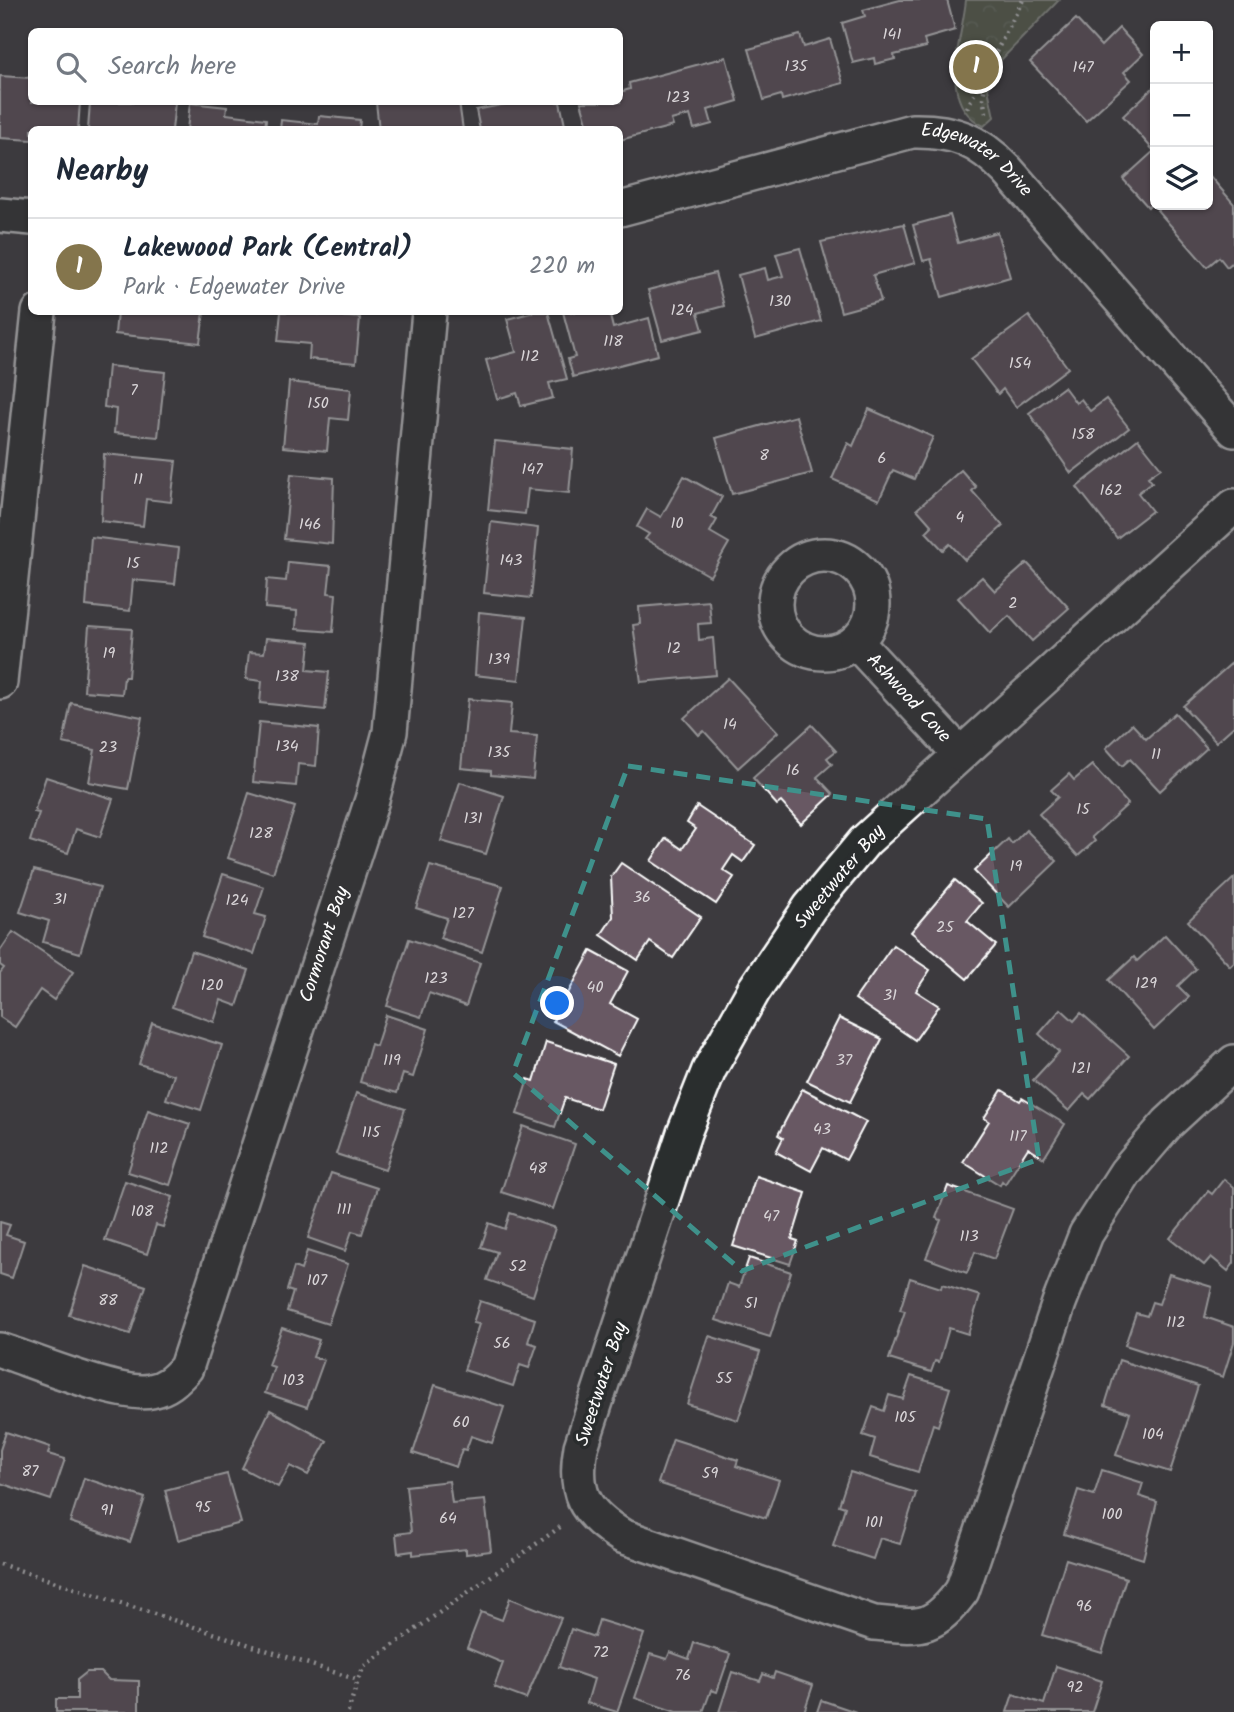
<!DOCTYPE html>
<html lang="en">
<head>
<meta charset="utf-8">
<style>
  :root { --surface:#fff; --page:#f2f2f3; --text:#1f2937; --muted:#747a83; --line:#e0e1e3; --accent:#84754c }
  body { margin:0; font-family:Kalam,sans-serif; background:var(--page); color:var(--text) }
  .controls { position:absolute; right:21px; top:21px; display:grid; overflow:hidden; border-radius:10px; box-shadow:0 2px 5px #0004 }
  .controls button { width:63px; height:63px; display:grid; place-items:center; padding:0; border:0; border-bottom:2px solid var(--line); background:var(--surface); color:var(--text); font:35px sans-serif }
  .you { position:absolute; left:558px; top:1004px; width:24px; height:24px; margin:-18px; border:5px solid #fff; border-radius:50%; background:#1a73e8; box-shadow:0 0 0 10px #1a73e833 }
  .badge { display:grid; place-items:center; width:46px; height:46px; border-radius:50%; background:var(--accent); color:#fff; font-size:23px; font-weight:700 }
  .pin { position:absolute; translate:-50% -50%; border:4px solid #fff; box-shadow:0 2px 7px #0006 }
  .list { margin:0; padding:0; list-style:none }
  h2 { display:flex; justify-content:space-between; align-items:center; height:91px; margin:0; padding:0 28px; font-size:30px }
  h2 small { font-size:23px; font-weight:400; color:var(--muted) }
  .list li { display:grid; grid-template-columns:46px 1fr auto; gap:21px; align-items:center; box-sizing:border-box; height:98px; padding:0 28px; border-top:2px solid var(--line) }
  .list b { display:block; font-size:26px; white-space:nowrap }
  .list p { margin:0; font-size:23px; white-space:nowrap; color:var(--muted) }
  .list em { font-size:23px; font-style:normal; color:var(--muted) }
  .icon { flex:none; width:38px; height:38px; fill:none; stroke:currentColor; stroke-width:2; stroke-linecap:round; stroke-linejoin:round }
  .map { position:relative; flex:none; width:1234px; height:1712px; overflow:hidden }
  .search { position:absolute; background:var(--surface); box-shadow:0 2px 5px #0004; left:28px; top:28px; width:595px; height:77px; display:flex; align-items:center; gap:18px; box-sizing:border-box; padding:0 24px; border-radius:10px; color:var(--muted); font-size:26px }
  .panel { position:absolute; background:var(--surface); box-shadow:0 2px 5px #0004; left:28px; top:126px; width:595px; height:189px; border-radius:10px }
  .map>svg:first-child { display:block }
</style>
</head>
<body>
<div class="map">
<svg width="1234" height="1712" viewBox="0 0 1234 1712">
  <defs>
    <pattern id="park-crowns" width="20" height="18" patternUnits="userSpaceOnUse" patternTransform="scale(1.75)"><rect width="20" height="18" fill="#5f6950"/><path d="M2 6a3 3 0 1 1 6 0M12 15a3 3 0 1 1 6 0" fill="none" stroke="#77806a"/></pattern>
  </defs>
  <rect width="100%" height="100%" fill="#3c3a3e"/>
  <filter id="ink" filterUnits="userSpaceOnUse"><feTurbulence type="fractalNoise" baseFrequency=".0143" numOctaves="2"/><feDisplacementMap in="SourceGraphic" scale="14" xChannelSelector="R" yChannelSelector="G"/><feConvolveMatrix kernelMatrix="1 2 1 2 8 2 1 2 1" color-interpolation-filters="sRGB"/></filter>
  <g filter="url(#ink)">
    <path fill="url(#park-crowns)" stroke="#afb4a8" stroke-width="2" d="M966,0H1059L999,62L988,89L994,117L984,126C936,104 962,41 966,0Z"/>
    <g fill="#675863" stroke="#fff" stroke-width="2">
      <polygon points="900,0 947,0 955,30 924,39 926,47 894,55 895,59 875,64 874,58 853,63 842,23 865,16 863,10"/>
      <polygon points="1076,19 1101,46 1119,28 1143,54 1124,72 1131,80 1086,121 1030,62"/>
      <polygon points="800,35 804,47 830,39 843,83 782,100 781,95 764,100 749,49"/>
      <polygon points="726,57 738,101 708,110 712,124 694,129 690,115 671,120 673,126 620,140 620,130 589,130 581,102 620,102 620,92 630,89 629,83"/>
      <polygon points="0,76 32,78 32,102 80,102 78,130 32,130 32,140 0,138"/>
      <polygon points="1155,86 1155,201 1148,207 1123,179 1154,151 1123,116"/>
      <polygon points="90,102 175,102 172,130 88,130"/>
      <polygon points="376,102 459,102 463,130 379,130"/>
      <polygon points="516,102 560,102 566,130 480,130 476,110"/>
      <polygon points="190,103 227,107 226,114 266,119 265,130 187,130"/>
      <polygon points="319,116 360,120 359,130 280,130 281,120 318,124"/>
      <polygon points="1208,174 1234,204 1234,261 1227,267 1219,257 1207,267 1157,210 1164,205 1208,205"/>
      <polygon points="950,215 958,243 997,232 1010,277 942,297 931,259 923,261 913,225"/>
      <polygon points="904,224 915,263 873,275 881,301 841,312 821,242"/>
      <polygon points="800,248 821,321 755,339 738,275 765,268 768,280 783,276 776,254"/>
      <polygon points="715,273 724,306 698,313 703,330 662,340 648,290"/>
      <polygon points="117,312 204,312 200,343 115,334"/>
      <polygon points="281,312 317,312 317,314 360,318 356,363 309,359 310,344 278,341"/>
      <polygon points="534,312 548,312 567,379 549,383 553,398 521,406 517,393 497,399 486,360 516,352 507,319"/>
      <polygon points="563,312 609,312 613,328 649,318 658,355 573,377 568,359 575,357"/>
      <polygon points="1029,316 1068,368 1016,407 1003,389 998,394 971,359"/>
      <polygon points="108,366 165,372 158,437 114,433 116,409 104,407"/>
      <polygon points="289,382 351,389 348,420 330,418 327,451 283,447"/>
      <polygon points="1064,387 1076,403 1081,399 1090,411 1106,399 1129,428 1071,473 1029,413"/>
      <polygon points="869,409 933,437 914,479 893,470 879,500 832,479 848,443 853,446"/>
      <polygon points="796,416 812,473 732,494 716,438"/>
      <polygon points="1138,439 1161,468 1148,477 1152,482 1138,493 1152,511 1117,538 1077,487"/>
      <polygon points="495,441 573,449 569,493 528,489 525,514 488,510"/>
      <polygon points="104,454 176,461 171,502 146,499 143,526 101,521"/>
      <polygon points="961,470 976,487 972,491 1003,526 965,560 950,544 943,550 926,532 932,526 917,509"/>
      <polygon points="291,474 334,478 332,544 284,539"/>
      <polygon points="684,476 722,497 711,517 717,520 710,532 729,543 710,576 645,539 649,534 637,527 647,509 661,517"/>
      <polygon points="491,522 538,528 531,598 484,593"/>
      <polygon points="91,537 179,548 175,584 133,580 130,611 86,606"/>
      <polygon points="288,562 331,566 328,593 336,594 333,632 296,629 297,611 265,608 267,579 286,581"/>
      <polygon points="1027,563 1069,608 1032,641 1009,616 990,633 958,598 982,577 995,591"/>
      <polygon points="709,601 711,623 698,624 699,640 713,638 716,675 641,682 633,625 640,624 639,607"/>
      <polygon points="479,612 526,617 519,680 475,675"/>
      <polygon points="89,626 132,629 128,677 124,677 122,694 84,691"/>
      <polygon points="266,638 310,642 307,670 329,672 325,710 260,703 262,681 246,679 249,652 264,653"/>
      <polygon points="1234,661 1234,726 1216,742 1183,706"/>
      <polygon points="728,678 778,732 738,768 704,731 699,735 684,718"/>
      <polygon points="468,699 512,703 509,734 537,736 533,779 491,775 491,771 461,768"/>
      <polygon points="71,703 142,717 128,789 89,782 95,750 63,743"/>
      <polygon points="1175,713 1207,748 1160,791 1130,759 1122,766 1106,748 1132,724 1146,739"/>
      <polygon points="259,722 319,728 316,766 298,764 296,786 253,782"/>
      <polygon points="812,725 836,751 827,758 832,764 817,777 833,794 801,824 781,802 777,805 753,778"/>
      <polygon points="1092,765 1128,804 1092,837 1095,841 1078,856 1039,814 1058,797 1051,790 1069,774 1074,780"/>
      <polygon points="46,777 113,799 100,837 76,829 68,853 30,841 39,813 34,812"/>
      <polygon points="460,782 504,796 486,854 441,841"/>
      <polygon points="249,793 295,807 273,873 228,858"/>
      <polygon points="697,806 755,845 743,862 733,855 723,870 734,877 716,904 651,861 666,838 682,849 696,829 687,823"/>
      <polygon points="1026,830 1057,861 1009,907 974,871 1008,839 1012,844"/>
      <polygon points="621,863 701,917 673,958 650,942 638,960 601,935 613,917 611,877"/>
      <polygon points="430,866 503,886 482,952 440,938 447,918 416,908"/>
      <polygon points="34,870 100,887 80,953 43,942 49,921 20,912"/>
      <polygon points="223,874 264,887 255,914 266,917 254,954 202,937"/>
      <polygon points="1234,878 1234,962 1230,966 1188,921"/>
      <polygon points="955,880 982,903 967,921 996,945 967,979 911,932"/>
      <polygon points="13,932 73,972 54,1000 40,990 15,1027 0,1017 0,973 4,968 0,965 0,951"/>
      <polygon points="1165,935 1196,969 1178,986 1189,997 1154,1030 1109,980 1134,957 1137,961"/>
      <polygon points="409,939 480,963 466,1006 429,993 421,1017 387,1006"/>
      <polygon points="893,945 930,970 916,991 939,1006 915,1040 855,999"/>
      <polygon points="191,951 249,970 237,1006 221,1000 214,1022 172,1007"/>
      <polygon points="591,951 628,971 610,1004 637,1019 618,1056 553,1021"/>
      <polygon points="1061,1009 1074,1021 1081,1013 1129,1056 1090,1099 1084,1094 1069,1111 1033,1080 1059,1052 1039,1034"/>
      <polygon points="386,1015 428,1029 413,1077 403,1074 397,1093 360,1082 371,1044 376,1046"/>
      <polygon points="839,1018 882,1039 850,1102 807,1081"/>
      <polygon points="152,1023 222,1045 201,1110 166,1099 174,1075 139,1064"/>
      <polygon points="546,1042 614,1064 599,1109 565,1098 555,1127 517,1114 528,1079 534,1081"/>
      <polygon points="802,1089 866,1122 846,1160 823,1148 811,1171 776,1152 783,1138 778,1135"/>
      <polygon points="1002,1090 1020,1101 1022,1098 1065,1124 1044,1158 1028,1148 1005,1184 1002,1181 1000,1185 963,1162 989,1121 984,1118"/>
      <polygon points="356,1093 405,1109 385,1170 336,1154"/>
      <polygon points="148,1110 190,1124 170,1185 128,1172"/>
      <polygon points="523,1126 575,1144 553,1209 501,1192"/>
      <polygon points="331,1173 377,1188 362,1234 352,1231 345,1251 308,1238"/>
      <polygon points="756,1176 806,1193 792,1239 798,1241 790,1264 733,1246"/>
      <polygon points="1224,1179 1234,1187 1234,1263 1228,1271 1211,1257 1204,1265 1170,1238 1208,1191 1212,1194"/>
      <polygon points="125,1181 173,1197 163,1227 156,1225 147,1254 105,1240"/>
      <polygon points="948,1186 1013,1209 994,1259 975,1252 967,1273 926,1258 941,1220 936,1218"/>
      <polygon points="510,1213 555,1228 533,1296 487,1280 497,1252 481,1247 489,1223 505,1229"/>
      <polygon points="0,1222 10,1225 6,1235 24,1241 12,1278 0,1274"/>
      <polygon points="307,1251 348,1264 328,1324 287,1311 293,1292 287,1290 294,1267 301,1270"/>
      <polygon points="749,1258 791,1272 770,1337 716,1320 728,1283 739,1287"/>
      <polygon points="85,1266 146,1286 130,1334 69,1315"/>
      <polygon points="1169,1274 1212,1287 1205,1317 1234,1327 1234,1342 1223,1377 1125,1345 1136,1313 1147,1316 1152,1302 1159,1304"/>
      <polygon points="910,1278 941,1288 942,1284 980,1296 968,1334 949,1328 939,1362 935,1361 931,1372 889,1359 905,1311 900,1310"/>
      <polygon points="480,1301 535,1319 528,1342 537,1345 529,1368 520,1365 513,1386 464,1370 479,1324 473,1323"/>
      <polygon points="282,1328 319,1340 313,1357 324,1360 307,1407 265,1393 274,1367 268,1365"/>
      <polygon points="709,1336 760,1352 738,1420 687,1404"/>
      <polygon points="1119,1360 1198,1386 1170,1472 1116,1455 1130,1413 1105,1405"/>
      <polygon points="911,1376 950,1388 938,1426 933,1424 918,1472 870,1457 875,1439 863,1435 873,1407 884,1411 889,1395 903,1399"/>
      <polygon points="435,1385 504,1407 492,1443 471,1436 466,1450 462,1449 456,1467 413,1453"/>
      <polygon points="270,1410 327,1441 308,1475 290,1466 278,1487 242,1468"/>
      <polygon points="6,1432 50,1447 48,1454 65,1459 51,1500 0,1483 0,1450"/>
      <polygon points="673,1439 738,1460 736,1466 779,1480 766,1518 658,1483"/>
      <polygon points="1102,1470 1143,1483 1139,1496 1157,1502 1143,1559 1064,1534 1078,1490 1094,1495"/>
      <polygon points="850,1472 916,1493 900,1544 880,1538 873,1559 833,1546 845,1507 839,1505"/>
      <polygon points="227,1474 241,1523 178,1540 165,1490"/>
      <polygon points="84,1478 145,1498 130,1542 70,1522"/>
      <polygon points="449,1481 452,1503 485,1500 491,1551 466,1554 466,1549 413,1555 413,1551 398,1553 396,1534 411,1532 406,1486"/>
      <polygon points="1066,1559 1126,1578 1102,1653 1042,1635"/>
      <polygon points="510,1598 561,1618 526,1699 494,1687 503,1663 467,1648 481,1612 502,1620"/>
      <polygon points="599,1620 644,1634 617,1712 587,1703 594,1679 559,1667 571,1629 594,1637"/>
      <polygon points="694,1643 730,1654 717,1692 711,1690 703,1712 676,1712 635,1698 650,1654 667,1659 670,1652 689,1659"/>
      <polygon points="1056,1666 1102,1681 1092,1712 1007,1712 1013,1694 1044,1704"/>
      <polygon points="87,1672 101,1672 109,1680 139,1681 139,1712 56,1712 56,1699 77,1699 77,1680"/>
      <polygon points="732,1672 760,1681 763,1674 773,1678 775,1672 813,1685 804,1712 719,1712"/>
      <polygon points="821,1700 856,1712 817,1712"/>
    </g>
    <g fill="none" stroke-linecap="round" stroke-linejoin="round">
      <defs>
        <g id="minor">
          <path id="s1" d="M620,209L912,131C954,130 978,140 1007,170L1234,430"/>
          <polyline points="0,215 32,218"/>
          <path d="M1234,506L865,841L810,907L754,990L709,1070L684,1133L581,1447C573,1492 583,1512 622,1536L874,1623C921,1627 932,1631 962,1591L1059,1303L1086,1234L1126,1172L1168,1123L1234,1062"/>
          <circle cx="824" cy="604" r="49"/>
          <path id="s2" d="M856,642L960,754"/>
          <polyline points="0,682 39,312"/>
          <path id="s3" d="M0,1350C31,1360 122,1398 151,1391C167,1388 175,1380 186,1368L372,800L390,732L429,312"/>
        </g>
      </defs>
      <use href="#minor" stroke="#fff" stroke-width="38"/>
      <g stroke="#fff" stroke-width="4.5" stroke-dasharray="2 5" stroke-linecap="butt">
        <polyline points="967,108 1023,0"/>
        <polyline points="986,113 983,98 986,77"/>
        <polyline points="0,1564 358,1680 364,1666 563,1525"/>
        <polyline points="348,1712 358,1680"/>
      </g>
      <use href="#minor" stroke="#2a2d2e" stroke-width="33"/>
    </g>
  </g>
  <path d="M0 0H1234V1712H0ZM628,766L987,819L1039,1159L742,1271L513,1073Z" fill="#3c3a3e" fill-opacity=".55" fill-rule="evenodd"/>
  <path fill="none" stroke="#3f918b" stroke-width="5" stroke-dasharray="14 9" stroke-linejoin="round" d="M628,766L987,819L1039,1159L742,1271L513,1073Z"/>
  <g text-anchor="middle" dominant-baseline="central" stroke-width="7" stroke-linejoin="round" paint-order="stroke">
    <g font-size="16" fill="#d9d5d8">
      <text x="892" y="34">141</text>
      <text x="796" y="66">135</text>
      <text x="1083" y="67">147</text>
      <text x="678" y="97">123</text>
      <text x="780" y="301">130</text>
      <text x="682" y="310">124</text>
      <text x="613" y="341">118</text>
      <text x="530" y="356">112</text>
      <text x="1020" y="363">154</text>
      <text x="134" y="390">7</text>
      <text x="318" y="403">150</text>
      <text x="1083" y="434">158</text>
      <text x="764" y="455">8</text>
      <text x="882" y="458">6</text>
      <text x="532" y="469">147</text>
      <text x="138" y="479">11</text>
      <text x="1111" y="490">162</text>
      <text x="960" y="517">4</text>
      <text x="677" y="523">10</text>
      <text x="310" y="524">146</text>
      <text x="511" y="560">143</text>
      <text x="133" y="563">15</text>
      <text x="1013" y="603">2</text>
      <text x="674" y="648">12</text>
      <text x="109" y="653">19</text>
      <text x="499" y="659">139</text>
      <text x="287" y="676">138</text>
      <text x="730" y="724">14</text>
      <text x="287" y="746">134</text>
      <text x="108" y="747">23</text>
      <text x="499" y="752">135</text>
      <text x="1156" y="754">11</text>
      <text x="793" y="770">16</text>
      <text x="1083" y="809">15</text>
      <text x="473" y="818">131</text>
      <text x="261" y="833">128</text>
      <text x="1016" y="866">19</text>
      <text x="642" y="897">36</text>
      <text x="60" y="899">31</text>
      <text x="237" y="900">124</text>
      <text x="463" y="913">127</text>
      <text x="945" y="927">25</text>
      <text x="436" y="978">123</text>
      <text x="1146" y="983">129</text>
      <text x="212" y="985">120</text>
      <text x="595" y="987">40</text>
      <text x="890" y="995">31</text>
      <text x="392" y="1060">119</text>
      <text x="844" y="1060">37</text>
      <text x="1081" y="1068">121</text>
      <text x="822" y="1129">43</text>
      <text x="371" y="1132">115</text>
      <text x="1018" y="1136">117</text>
      <text x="159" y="1148">112</text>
      <text x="538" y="1168">48</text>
      <text x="344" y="1209">111</text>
      <text x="142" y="1211">108</text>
      <text x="771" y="1216">47</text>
      <text x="969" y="1236">113</text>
      <text x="518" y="1266">52</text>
      <text x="317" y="1280">107</text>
      <text x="108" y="1300">88</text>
      <text x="751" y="1303">51</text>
      <text x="1176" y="1322">112</text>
      <text x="502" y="1343">56</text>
      <text x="724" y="1378">55</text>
      <text x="293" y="1380">103</text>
      <text x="905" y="1417">105</text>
      <text x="461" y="1422">60</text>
      <text x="1153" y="1434">104</text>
      <text x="30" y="1471">87</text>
      <text x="710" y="1473">59</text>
      <text x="203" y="1507">95</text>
      <text x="107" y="1510">91</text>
      <text x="1112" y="1514">100</text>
      <text x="448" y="1518">64</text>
      <text x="874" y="1522">101</text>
      <text x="1084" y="1606">96</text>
      <text x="601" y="1652">72</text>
      <text x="683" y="1675">76</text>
      <text x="1075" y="1687">92</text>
    </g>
    <g font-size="19" fill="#fff" stroke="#2a2d2e">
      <text stroke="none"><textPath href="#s1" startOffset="376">Edgewater Drive</textPath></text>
      <text stroke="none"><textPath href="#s2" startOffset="77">Ashwood Cove</textPath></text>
      <text transform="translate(840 877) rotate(-50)">Sweetwater Bay</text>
      <text stroke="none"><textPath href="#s3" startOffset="646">Cormorant Bay</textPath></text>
      <text transform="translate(602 1384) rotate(-72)">Sweetwater Bay</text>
    </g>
  </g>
</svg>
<div class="controls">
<button>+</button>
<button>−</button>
<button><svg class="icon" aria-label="layers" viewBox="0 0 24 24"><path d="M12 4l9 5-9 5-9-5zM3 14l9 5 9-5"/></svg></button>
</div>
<div class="you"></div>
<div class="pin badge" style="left:976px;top:67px">1</div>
<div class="search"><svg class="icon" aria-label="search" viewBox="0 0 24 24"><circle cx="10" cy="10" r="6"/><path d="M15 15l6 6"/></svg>Search here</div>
<section class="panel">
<h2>Nearby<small></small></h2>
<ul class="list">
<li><span class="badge">1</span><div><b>Lakewood Park (Central)</b><p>Park · Edgewater Drive</p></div><em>220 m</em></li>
</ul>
</section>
</div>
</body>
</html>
